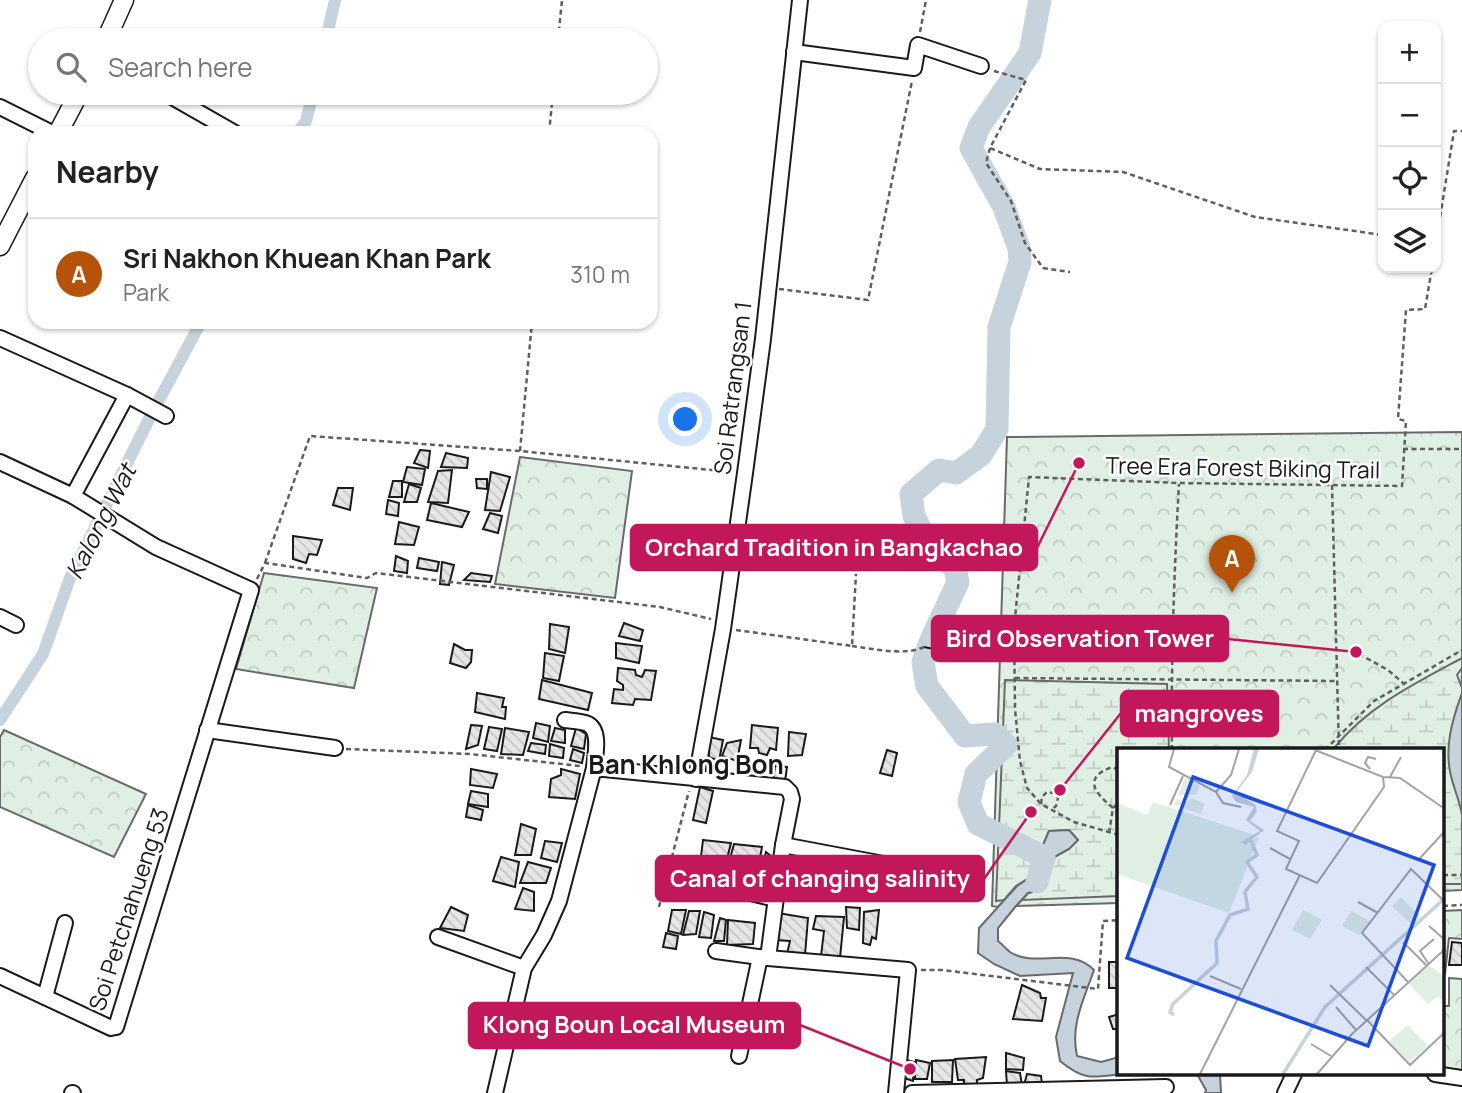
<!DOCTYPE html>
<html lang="en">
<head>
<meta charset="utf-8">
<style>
  :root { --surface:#fff; --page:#f2f2f2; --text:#222; --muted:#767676; --line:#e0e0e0; --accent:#b45309 }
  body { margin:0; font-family:Manrope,sans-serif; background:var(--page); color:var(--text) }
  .controls { position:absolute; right:21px; top:21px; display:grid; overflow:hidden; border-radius:14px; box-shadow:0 2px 5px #0004 }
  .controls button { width:63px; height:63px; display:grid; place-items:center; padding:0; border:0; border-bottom:2px solid var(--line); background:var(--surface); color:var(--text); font:35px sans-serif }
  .you { position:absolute; left:686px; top:420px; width:24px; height:24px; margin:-18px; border:5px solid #fff; border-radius:50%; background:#1a73e8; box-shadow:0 0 0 10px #1a73e833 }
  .badge { display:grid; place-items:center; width:46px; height:46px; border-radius:50%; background:var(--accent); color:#fff; font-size:23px; font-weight:700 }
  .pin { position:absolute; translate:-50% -58px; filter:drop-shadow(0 2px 4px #0008) }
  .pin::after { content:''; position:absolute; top:37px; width:24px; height:21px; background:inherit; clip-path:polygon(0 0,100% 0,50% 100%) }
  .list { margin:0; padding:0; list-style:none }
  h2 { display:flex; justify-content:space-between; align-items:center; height:91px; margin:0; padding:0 28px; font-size:30px }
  h2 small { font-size:23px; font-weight:400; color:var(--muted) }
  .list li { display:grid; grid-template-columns:46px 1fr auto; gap:21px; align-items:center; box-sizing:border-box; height:112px; padding:0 28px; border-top:2px solid var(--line) }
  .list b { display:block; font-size:26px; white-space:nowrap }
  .list p { margin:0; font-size:23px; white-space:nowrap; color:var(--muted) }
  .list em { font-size:23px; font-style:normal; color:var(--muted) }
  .icon { flex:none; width:38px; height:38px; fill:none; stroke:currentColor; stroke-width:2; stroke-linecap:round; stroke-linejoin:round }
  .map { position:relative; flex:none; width:1462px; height:1093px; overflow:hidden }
  .search { position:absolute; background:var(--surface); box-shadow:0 2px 5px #0004; left:28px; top:28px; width:630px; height:77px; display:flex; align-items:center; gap:18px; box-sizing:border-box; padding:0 24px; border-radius:38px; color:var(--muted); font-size:26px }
  .panel { position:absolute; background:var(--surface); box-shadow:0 2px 5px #0004; left:28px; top:126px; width:630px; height:203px; border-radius:21px }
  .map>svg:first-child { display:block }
</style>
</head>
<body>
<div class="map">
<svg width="1462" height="1093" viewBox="0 0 1462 1093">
  <defs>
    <pattern id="forest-crowns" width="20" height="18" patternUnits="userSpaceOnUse" patternTransform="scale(1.75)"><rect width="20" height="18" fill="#e0efe3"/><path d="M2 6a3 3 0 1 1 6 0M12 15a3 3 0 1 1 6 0" fill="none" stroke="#c0ccc2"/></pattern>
    <pattern id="wetland-marsh" width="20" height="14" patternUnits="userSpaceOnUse" patternTransform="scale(1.75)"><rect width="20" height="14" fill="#e0efe3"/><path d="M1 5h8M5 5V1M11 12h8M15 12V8" fill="none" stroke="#c0ccc2"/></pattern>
    <pattern id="building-back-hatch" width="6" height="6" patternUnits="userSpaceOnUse" patternTransform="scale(1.75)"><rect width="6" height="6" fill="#e6e6e6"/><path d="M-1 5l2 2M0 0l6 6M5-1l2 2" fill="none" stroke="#c5c5c5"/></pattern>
  </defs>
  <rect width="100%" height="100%" fill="#fff"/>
  <g fill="url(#forest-crowns)" stroke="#6a6a6a" stroke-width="2">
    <polygon points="1462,432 1462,890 1443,891 1443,750 1119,750 1119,903 1016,906 1028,893 1041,890 1047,861 1078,839 1069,830 1049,831 1029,878 1017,886 998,907 992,906 1007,437"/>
    <polygon points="520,457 632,471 615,598 495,584"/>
    <polygon points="264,573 377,588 354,688 236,669"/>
    <polygon points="4,730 146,794 114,857 0,807 0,737"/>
    <polygon points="1462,910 1462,939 1449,938 1445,974 1443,974 1443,911"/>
    <polygon points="1449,978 1462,979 1462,1070 1443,1068 1443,1006 1449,1006"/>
  </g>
  <g fill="url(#wetland-marsh)" stroke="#6a6a6a" stroke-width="2">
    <path d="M1462,658V668L1457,675L1462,688V884H1443V750H1335V747C1370,705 1414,684 1462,658Z"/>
    <polygon points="1005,680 1167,684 1169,750 1119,750 1119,896 1022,900 1028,893 1041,890 1047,861 1069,849 1078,840 1069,830 1049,831 1029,878 1016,886 1004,900 996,901"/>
  </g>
  <g fill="#c6d2dc" stroke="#6a6a6a" stroke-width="2">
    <path d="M1462,693V815C1460,802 1454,789 1451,776C1444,748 1452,720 1462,693Z"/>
    <path d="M1069,830L1078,840L1069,849L1047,861L1041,890L1028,893L1016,906L998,928V941C1002,944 1006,949 1010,952C1036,969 1070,945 1094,970C1084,999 1070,1025 1077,1056L1101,1062L1119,1057L1120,1074C1091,1078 1083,1080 1060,1061L1056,1037L1073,973L1020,976L994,964L978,953L979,928L1017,886L1029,878L1049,831Z"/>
    <polygon points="1197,1074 1220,1074 1221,1093 1205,1093 1206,1090"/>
  </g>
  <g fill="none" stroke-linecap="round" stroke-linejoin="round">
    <g stroke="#c6d2dc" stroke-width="12">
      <polyline points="326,40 335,0"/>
      <polyline points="297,133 306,121 313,93"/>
      <polyline points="0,720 43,654 70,578 151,415 201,322"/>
    </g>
    <polyline stroke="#c6d2dc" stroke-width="23" points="1037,882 1044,857 978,824 969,802 976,774 1006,745 995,734 965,736 927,686 923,662 931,640 958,582 955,569 925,538 914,516 911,494 939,470 956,473 981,455 997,429 999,327 1020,262 1019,248 1004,207 971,148 979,127 1030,53 1040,0"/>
    <polyline stroke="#1a1a1a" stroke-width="2" stroke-dasharray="9 7" stroke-linecap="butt" points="924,647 939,650"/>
  </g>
  <g fill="url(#building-back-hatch)" stroke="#1a1a1a" stroke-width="2">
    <polygon points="420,450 430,451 428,468 414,463"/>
    <polygon points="446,453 468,458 467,468 441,467"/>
    <polygon points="407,467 425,469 422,485 403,482"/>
    <polygon points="452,470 448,503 428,502 438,471"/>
    <polygon points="491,472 510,477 500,511 485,510"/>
    <polygon points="476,479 487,479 487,489 477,488"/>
    <polygon points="393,481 402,481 402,497 389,497"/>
    <polygon points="409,484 421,488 417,502 404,502"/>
    <polygon points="338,488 353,488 350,510 333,505"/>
    <polygon points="388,500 399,503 398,516 386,514"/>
    <polygon points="431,503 469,512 462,527 427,520"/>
    <polygon points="490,513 502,516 498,533 483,529"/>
    <polygon points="399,522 419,527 414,545 395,544"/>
    <polygon points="293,536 322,540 317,555 309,554 306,563 293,559"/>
    <polygon points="396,556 408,561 407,573 394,571"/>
    <polygon points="419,558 439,562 437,571 417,568"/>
    <polygon points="442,562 454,565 449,585 440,584"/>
    <polygon points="471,573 492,576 490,582 464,580"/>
    <polygon points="624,623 643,630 640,641 619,636"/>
    <polygon points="550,624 569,627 565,653 549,649"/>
    <polygon points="616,643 642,646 639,663 616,658"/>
    <polygon points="454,644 465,650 472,650 471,662 466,668 450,663"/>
    <polygon points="545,653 564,656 559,681 543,678"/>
    <polygon points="618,668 635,670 636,675 642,677 645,670 656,671 651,700 635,699 633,705 612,703 614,689 623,690 623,685 617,681"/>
    <polygon points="542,680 592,693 588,710 539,699"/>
    <polygon points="477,693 504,698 502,707 506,707 505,719 475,712"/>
    <polygon points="536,723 550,726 548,742 533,738"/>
    <polygon points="471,725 482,726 478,745 466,749"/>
    <polygon points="752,725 778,728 776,750 770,748 767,755 759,753 758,748 750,748"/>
    <polygon points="489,727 502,729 497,751 484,749"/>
    <polygon points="505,728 529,732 523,755 501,754"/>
    <polygon points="555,728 565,730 565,743 551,741"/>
    <polygon points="576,728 586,734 584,749 571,746"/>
    <polygon points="789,732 806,734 802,755 788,756"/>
    <polygon points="709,737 723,740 719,761 709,757"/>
    <polygon points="741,740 737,761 722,756 727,743"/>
    <polygon points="531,743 546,745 545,754 528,751"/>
    <polygon points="550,744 564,748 563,758 549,756"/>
    <polygon points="573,749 584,753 582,763 570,760"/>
    <polygon points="887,750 897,753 892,776 880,773"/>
    <polygon points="775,766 787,767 785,782 773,781"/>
    <polygon points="471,769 497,774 493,788 470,785"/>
    <polygon points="561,769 580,774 575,799 549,797 551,779 561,775"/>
    <polygon points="700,787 713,791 706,823 693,820"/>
    <polygon points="471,791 488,794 488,807 468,804"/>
    <polygon points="468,805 483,810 481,820 466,817"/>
    <polygon points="521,824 536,829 531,855 515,855"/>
    <polygon points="703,840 731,843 722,879 699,873"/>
    <polygon points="545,841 562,843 557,862 541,858"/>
    <polygon points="734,844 762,847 757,875 727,869"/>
    <polygon points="766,852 772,857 769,879 759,879"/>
    <polygon points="797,853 818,858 815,874 790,870"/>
    <polygon points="501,857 519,862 515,887 493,881"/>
    <polygon points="528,862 551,868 546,883 520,883"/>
    <polygon points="523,888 534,892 534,911 515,909"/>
    <polygon points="451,907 468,915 464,931 440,928"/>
    <polygon points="846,907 860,908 859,930 847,928"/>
    <polygon points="672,910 686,910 681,934 668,931"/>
    <polygon points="879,910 876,939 872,937 870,945 863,943 864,912"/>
    <polygon points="689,911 700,911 696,934 683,935"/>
    <polygon points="704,912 714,915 711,938 699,937"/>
    <polygon points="778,913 808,918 805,955 787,954 790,941 775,940"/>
    <polygon points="816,916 844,917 840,958 821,956 824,931 813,929"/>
    <polygon points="720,918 726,920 724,941 714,941"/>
    <polygon points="728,920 755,923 753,944 727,945"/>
    <polygon points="666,933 678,936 676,949 663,947"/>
    <polygon points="1452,942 1462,943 1462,965 1449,965"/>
    <rect x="1109" y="962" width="10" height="26"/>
    <polygon points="1022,985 1040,993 1041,998 1046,998 1042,1021 1013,1019"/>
    <polygon points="1119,1005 1119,1029 1113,1029 1109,1017 1116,1015"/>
    <polygon points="1006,1053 1024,1058 1023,1070 1006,1069"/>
    <polygon points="986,1057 983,1078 977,1080 977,1084 964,1085 964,1080 958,1080 955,1059"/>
    <polygon points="903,1059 914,1062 913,1081 901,1077"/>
    <polygon points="916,1060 930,1063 927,1079 915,1079"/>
    <polygon points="953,1060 952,1082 932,1082 932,1061"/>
    <polygon points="1006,1071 1020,1073 1022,1085 1007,1086"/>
    <polygon points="1027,1074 1041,1076 1042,1085 1024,1085"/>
  </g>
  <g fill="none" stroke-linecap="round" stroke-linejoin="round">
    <defs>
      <g id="minor">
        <polyline points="794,52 914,68 918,45 981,66"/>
        <polyline points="165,93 235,133"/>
        <polyline points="0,107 52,133"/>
        <polyline points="0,338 127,395 166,416"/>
        <polyline points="0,462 73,496 156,547 251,590 116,1027 111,1028 0,976"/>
        <polyline points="73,496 127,395"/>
        <polyline points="0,617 16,625"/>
        <path d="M565,720C572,721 582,721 588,724C601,731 595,756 594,768"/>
        <polyline points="207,730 335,748"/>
        <polyline points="696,779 723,629 745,473 763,339 800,0"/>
        <polyline points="783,845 910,869"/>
        <polyline points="708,883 776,899"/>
        <polyline points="438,937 524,968"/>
        <polyline points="716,951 766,958"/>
        <polyline points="45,997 65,923"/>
        <polyline points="739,1056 760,957"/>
        <polyline points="1435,1074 1462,1078"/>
        <polyline points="72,1093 73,1093"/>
        <polyline points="495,1093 524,968 544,935 559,901 594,768 785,787 790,792 792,799 783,845 768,958 908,970 896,1093"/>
        <polyline points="912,1093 1166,1087"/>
        <polyline points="1285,1093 1294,1074"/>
      </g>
      <g id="major">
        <polyline points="106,40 124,0"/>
        <polyline points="58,133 79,93"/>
        <polyline points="0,246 35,178"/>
      </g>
    </defs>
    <use href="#minor" stroke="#1a1a1a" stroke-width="18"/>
    <use href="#major" stroke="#1a1a1a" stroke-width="21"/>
    <g stroke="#5f5f5f" stroke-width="2.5" stroke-dasharray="5 3.5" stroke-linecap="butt">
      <polyline points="920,32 926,0"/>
      <polyline points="558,40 562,0"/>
      <polyline points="994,71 1026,80 990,148 1040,169 1123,172 1255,217 1383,235"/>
      <polyline points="549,133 553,93"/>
      <polyline points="990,148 986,163 1011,201 1025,243 1043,268 1070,272"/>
      <polyline points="1436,242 1454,131 1462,131"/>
      <polyline points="779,289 868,300 912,81"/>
      <polyline points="1403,449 1462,449"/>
      <polyline points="520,451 532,322"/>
      <polyline points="1332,485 1339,750"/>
      <polyline points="265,563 310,436 520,451 732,472"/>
      <polyline points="257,579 265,563 367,578 376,573 660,607 711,619"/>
      <polyline points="736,630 852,646 856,574"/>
      <path d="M852,646C873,649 905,656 924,647"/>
      <polyline points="939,650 1014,661"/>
      <polyline points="1359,654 1388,670 1403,683"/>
      <polyline points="1462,677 1462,684"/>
      <polyline points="1015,678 1336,681"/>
      <polyline points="346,749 470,754 580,766"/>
      <path d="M1172,750C1171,661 1174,573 1179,484"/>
      <polyline points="1325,750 1374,701 1462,650"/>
      <polyline points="1041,804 1042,797 1047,792 1054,793 1058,798 1056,806 1051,810"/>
      <path d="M1113,808C1095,793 1082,778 1112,767L1119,770"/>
      <polyline points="1109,833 1113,808 1119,803"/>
      <polyline points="1119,835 1074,822 1041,804 1027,788 1020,761 1015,709 1014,628 1029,477 1179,483 1402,486 1406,421 1398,419 1406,310 1425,309 1432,268"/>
      <polyline points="1443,875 1462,875"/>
      <polyline points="1443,906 1462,905"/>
      <polyline points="659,907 689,791"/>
      <polyline points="921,970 942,970 1098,989 1103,921 1119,920"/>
    </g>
    <use href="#minor" stroke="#fff" stroke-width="14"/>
    <use href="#major" stroke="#fff" stroke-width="18"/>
  </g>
  <g text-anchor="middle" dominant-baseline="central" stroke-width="5" stroke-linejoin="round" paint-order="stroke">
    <g font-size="23" fill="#1a1a1a" stroke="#fff">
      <text transform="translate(732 388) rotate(-83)">Soi Ratrangsan 1</text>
      <text transform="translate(1243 467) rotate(1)">Tree Era Forest Biking Trail</text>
      <text transform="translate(128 909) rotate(-72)">Soi Petchahueng 53</text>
    </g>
    <g font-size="24" font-style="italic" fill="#1a1a1a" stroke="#fff">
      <text transform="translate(100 521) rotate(-63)">Kalong Wat</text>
    </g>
    <g font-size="26" font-weight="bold" fill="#1a1a1a" stroke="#fff">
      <text x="686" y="764">Ban Khlong Bon</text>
    </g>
  </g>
  <g transform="translate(1117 748)">
    <rect width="327" height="327" fill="#fff"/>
    <path d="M291,277L311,298L292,314L272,293Z" fill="#e0efe3"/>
    <path d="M68,30L83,38L79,47H61ZM60,50L68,56L75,50L88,56L84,66L57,57ZM36,54L138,87L125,96L142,89L112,165L0,126V55L30,67ZM284,149L304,169L295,177L275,158ZM186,162L205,172L193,191L175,182ZM234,163L253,173L242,187L225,178ZM311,217L327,228V255L321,248L311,256L291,235Z" fill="#e0efe3"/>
    <path d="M38,56L83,71L76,94L50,101L48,95L46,103L17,106ZM112,80L137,88L125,97L141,89L126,125L100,115Z" fill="#e0efe3"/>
    <path d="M137,1H142L135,24L118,46L138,56L140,63L133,73L147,82L128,97L124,94L143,83L129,72L137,59L119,54L115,48L130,27Z" fill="#c6d2dc"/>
    <path fill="none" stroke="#c6d2dc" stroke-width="3.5" d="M57,267L53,264L56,256L100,215L99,193L113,167L131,161L128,144L140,129L130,114L140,107L133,91M166,326L208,259L328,150"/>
    <path fill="none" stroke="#a3a3a3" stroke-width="2" d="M57,1L52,19L99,44L114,27L122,1M198,2L266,29L283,30L328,61M199,2L160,83L182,93L169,121L200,135L267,39L266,29M253,21L248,15L251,9L259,11M273,29L284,9M99,44L106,55L124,59M124,48L169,63M53,57L66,28M153,100L173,111M305,113L303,110L327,84M241,154L261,165M312,178L328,192M286,194L309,217M311,215L303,203L317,191M249,219L277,247M93,228L124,241M291,234L245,185L294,121L328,154M213,237L249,272M219,259L239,282M250,272L293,317L328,284M194,296L214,308M83,326L183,127M200,326L235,286L328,201"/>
    <path fill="#1d4ed8" fill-opacity="0.15" stroke="#1d4ed8" stroke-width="3.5" d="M76,29L317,117L251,298L10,210Z"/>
    <rect width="327" height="327" fill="none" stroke="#1a1a1a" stroke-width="3.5"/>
  </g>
  <path fill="none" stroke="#c2185b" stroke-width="2.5" d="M1079 463L1037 548M1356 652L1228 639M1060 790L1121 713M1031 812L984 879M910 1069L800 1025"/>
  <g fill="#c2185b" stroke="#fff" stroke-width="2.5">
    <circle cx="1079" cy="463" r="7"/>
    <circle cx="1356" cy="652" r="7"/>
    <circle cx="1060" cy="790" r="7"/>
    <circle cx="1031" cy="812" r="7"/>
    <circle cx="910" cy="1069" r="7"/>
  </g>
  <g fill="#c2185b" stroke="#c2185b" stroke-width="2.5">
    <rect x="631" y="525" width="406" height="45" rx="7"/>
    <rect x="932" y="616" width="296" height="45" rx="7"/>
    <rect x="1121" y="691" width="157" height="45" rx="7"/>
    <rect x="656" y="856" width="328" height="45" rx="7"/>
    <rect x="469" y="1003" width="331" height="45" rx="7"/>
  </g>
  <g font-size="24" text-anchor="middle" font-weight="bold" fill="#fff">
    <text x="834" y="556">Orchard Tradition in Bangkachao</text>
    <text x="1080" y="647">Bird Observation Tower</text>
    <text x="1199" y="722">mangroves</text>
    <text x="820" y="887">Canal of changing salinity</text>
    <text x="634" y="1033">Klong Boun Local Museum</text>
  </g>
</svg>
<div class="controls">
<button>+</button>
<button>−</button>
<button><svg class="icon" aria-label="locate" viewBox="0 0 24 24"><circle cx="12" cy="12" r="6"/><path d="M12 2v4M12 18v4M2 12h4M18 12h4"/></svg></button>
<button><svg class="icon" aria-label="layers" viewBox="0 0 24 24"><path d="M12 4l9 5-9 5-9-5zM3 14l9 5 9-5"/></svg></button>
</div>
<div class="you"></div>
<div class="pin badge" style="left:1232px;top:593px">A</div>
<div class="search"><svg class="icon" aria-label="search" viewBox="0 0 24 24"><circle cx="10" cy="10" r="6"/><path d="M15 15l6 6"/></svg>Search here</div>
<section class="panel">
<h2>Nearby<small></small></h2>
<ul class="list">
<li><span class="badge">A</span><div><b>Sri Nakhon Khuean Khan Park</b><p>Park</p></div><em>310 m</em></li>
</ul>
</section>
</div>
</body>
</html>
